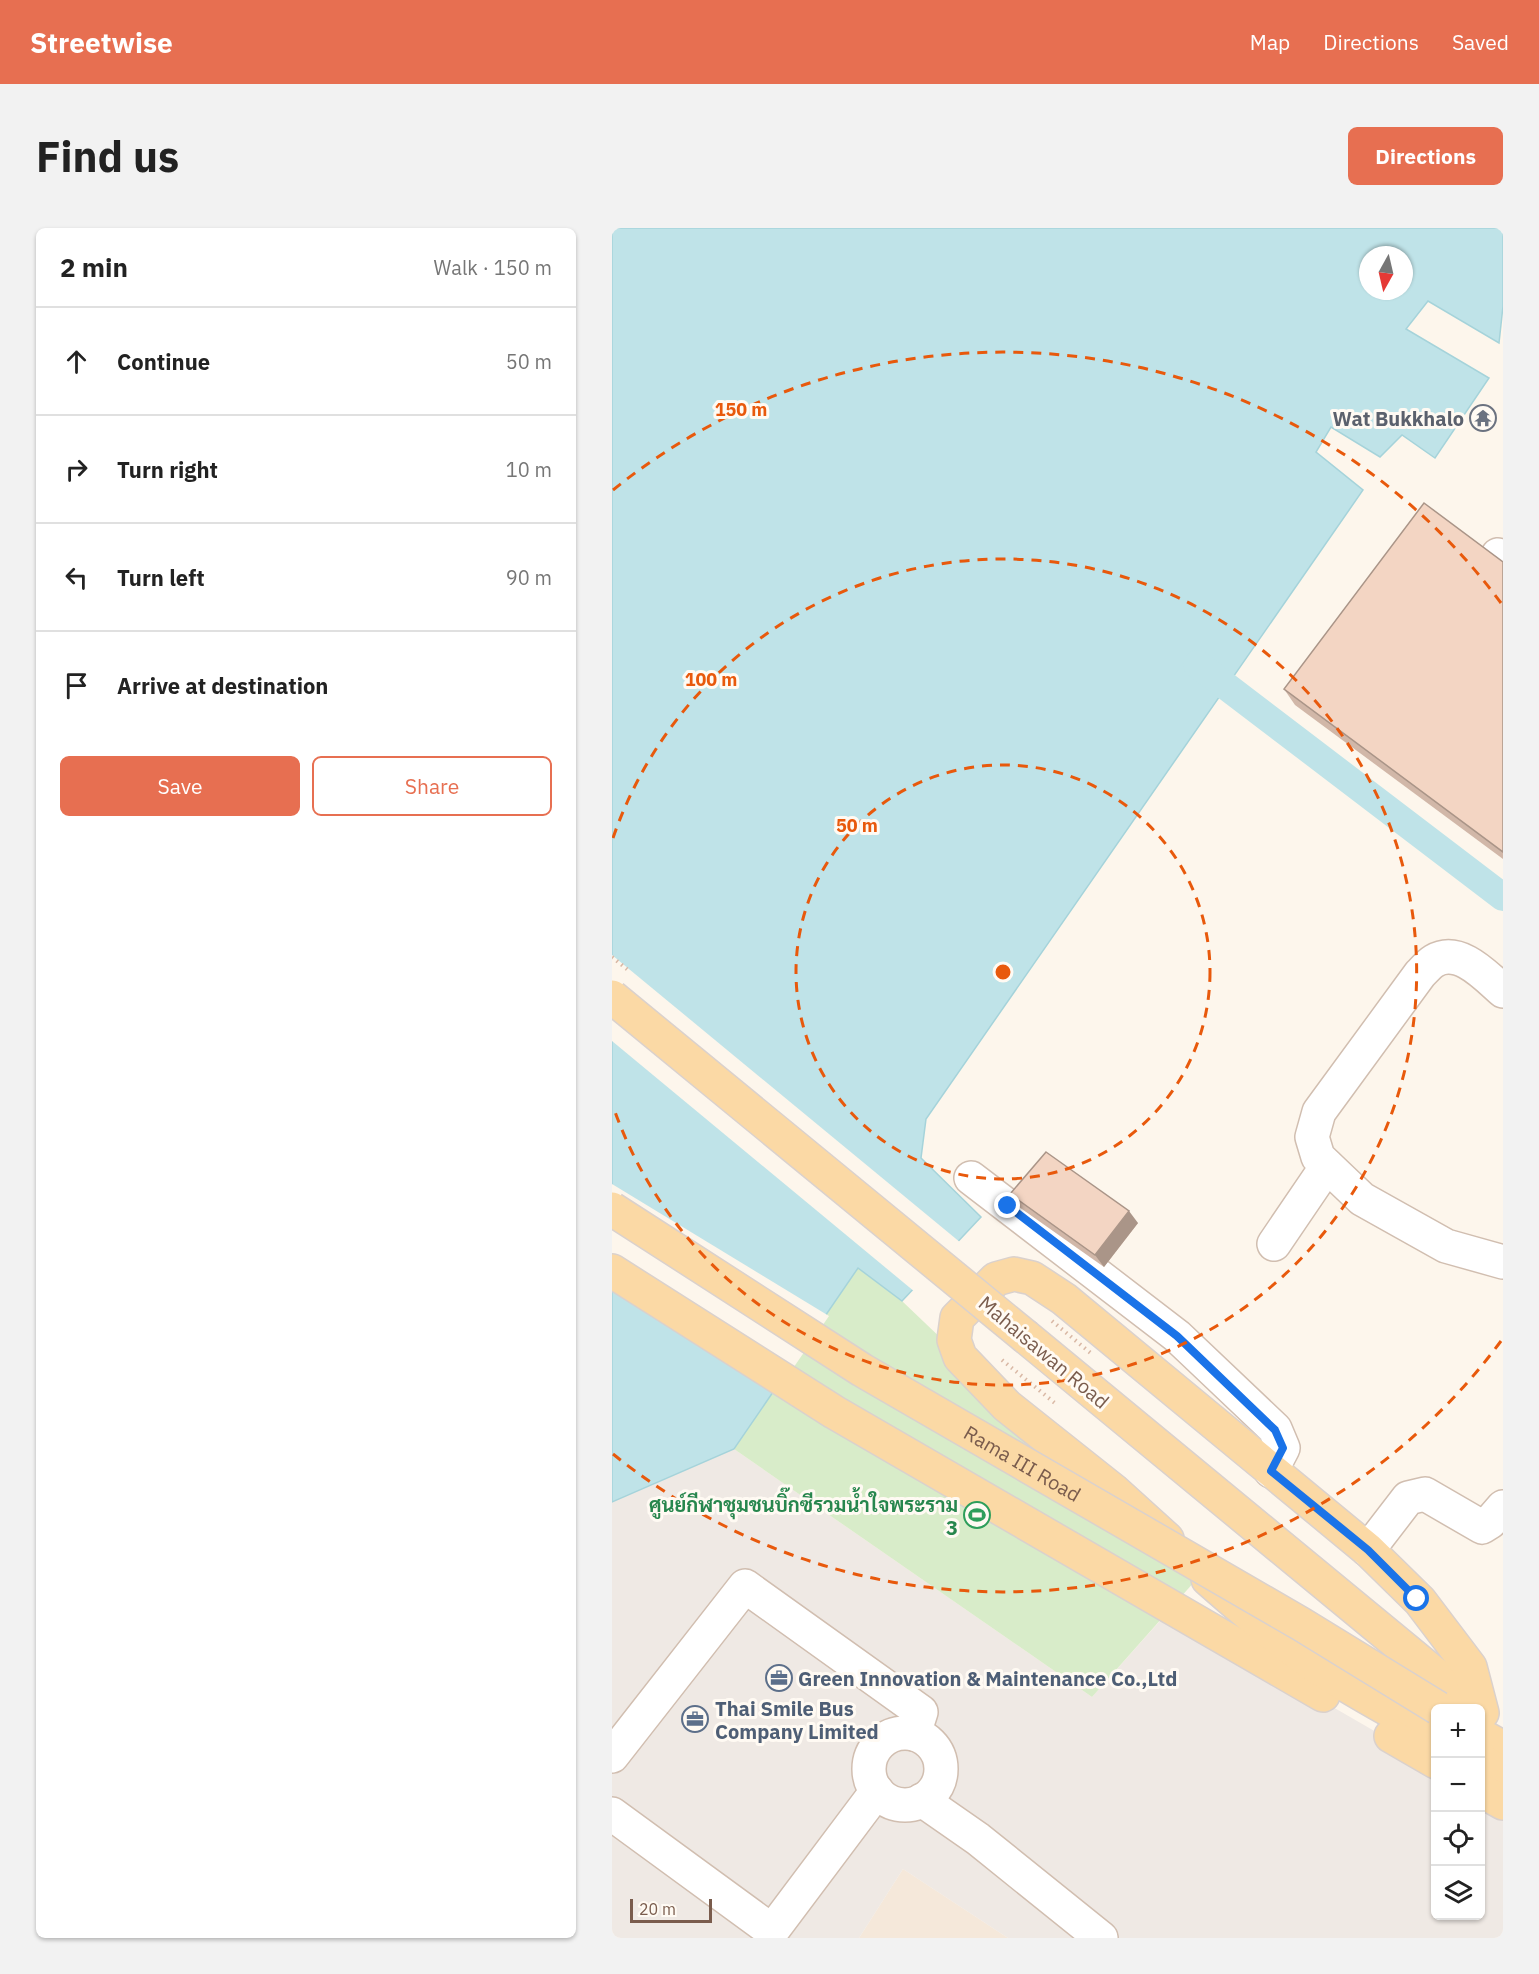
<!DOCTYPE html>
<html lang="en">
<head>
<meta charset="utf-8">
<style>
  :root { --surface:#fff; --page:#f2f2f2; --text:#222; --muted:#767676; --line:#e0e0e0; --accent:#e76f51 }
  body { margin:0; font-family:"IBM Plex Sans",Sarabun,sans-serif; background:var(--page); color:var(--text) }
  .controls { position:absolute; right:18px; bottom:18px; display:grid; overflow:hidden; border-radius:9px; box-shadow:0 2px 4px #0004 }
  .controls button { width:54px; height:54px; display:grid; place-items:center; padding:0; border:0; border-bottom:2px solid var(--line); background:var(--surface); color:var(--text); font:30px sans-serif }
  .compass { position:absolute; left:747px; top:18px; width:54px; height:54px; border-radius:50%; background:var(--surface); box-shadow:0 2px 4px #0004; rotate:188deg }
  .scale { position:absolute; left:18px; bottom:15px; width:82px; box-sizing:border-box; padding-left:6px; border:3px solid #7a5c4d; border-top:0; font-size:16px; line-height:21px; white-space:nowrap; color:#7a5c4d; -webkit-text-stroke:4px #fffaf3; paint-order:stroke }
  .stop { position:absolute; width:18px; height:18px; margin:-14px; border:4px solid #1a73e8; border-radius:50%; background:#fff }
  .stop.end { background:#1a73e8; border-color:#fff; box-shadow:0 2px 6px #0008 }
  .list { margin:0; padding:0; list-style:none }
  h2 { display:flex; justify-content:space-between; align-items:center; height:78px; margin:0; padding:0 24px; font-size:26px }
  h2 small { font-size:20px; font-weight:400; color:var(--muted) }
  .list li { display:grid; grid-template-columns:39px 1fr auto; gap:18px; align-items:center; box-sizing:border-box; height:108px; padding:0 24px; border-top:2px solid var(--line) }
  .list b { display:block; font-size:22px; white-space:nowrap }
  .list em { font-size:20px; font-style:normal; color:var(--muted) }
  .actions { display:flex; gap:12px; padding:18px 24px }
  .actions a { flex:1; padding:14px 0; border:2px solid var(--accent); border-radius:9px; text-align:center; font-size:21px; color:var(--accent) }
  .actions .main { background:var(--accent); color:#fff }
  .icon { flex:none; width:33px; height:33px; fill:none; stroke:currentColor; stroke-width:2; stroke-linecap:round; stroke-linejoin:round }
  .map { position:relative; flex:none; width:891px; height:1710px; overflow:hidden; border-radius:9px }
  header { display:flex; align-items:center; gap:36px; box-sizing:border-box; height:84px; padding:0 30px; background:var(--accent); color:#fff }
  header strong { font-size:28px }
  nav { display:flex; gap:33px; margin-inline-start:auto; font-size:21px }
  .intro { display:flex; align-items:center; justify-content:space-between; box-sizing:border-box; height:144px; padding:0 36px }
  h1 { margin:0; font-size:42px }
  .button { padding:15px 27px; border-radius:9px; background:var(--accent); color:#fff; font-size:21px; font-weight:700 }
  main { display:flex; gap:36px; padding:0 36px }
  aside { flex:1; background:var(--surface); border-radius:9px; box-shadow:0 2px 4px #0004 }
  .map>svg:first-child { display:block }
</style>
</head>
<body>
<header>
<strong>Streetwise</strong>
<nav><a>Map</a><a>Directions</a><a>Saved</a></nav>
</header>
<div class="intro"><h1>Find us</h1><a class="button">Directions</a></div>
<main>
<aside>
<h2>2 min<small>Walk · 150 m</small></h2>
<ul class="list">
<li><svg class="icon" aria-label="ahead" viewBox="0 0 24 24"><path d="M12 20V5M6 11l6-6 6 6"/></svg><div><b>Continue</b></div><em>50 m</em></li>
<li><svg class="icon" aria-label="right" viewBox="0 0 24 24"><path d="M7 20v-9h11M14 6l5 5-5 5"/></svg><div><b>Turn right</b></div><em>10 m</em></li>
<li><svg class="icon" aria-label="left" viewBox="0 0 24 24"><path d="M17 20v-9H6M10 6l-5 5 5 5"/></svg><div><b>Turn left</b></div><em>90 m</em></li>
<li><svg class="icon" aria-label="arrive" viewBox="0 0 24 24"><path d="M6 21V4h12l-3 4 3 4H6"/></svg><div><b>Arrive at destination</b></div></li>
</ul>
<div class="actions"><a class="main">Save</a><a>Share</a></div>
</aside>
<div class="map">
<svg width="891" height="1710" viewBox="0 0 891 1710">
  <rect width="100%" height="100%" fill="#fdf6ec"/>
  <polygon fill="#f5e8da" points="291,1641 396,1710 247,1710"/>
  <polygon fill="#efe9e4" points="122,1221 480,1469 556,1384 823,1538 824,1688 868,1688 869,1564 891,1578 891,1710 396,1710 291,1641 247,1710 0,1710 0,1274"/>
  <polygon fill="#d8ecc9" points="246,1040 290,1073 583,1353 480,1469 122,1221"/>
  <path fill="#bfe3e8" stroke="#a5d3da" stroke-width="1.5" fill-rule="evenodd" d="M0,0H891V78L887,115L816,73L794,101L877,150L823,230L790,207L768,229L719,199L704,224L751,262L314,891L309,930L369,989L290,1073L246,1040L122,1221L0,1274ZM756,27H792V63H756Z"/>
  <g fill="#fdf6ec">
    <polygon points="0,727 349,1015 303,1064 0,813"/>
    <polygon points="0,956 217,1088 164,1165 0,1062"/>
  </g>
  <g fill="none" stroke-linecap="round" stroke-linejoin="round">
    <polyline stroke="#bfe3e8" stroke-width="28" points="585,436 891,669"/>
    <defs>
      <g id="minor">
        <polyline points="886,327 891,331"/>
        <path d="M891,763C874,748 847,718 822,733C817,736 812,742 808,746L707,884L700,909L706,929L750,971L834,1018L891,1034"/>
        <polyline points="359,950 565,1108 663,1201 671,1220 659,1243"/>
        <polyline points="662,1016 715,938"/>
        <polyline points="756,1322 796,1270 813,1266 870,1299 878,1294 891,1279"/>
        <circle cx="293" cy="1541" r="36"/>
        <polyline points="0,1528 133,1358 309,1484 302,1506"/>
        <polyline points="310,1572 366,1611 489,1710"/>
        <polyline points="0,1586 160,1703 265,1563"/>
      </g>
      <g id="major">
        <polyline points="0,1043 222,1184 711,1467"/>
        <polyline points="414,1109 864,1480"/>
        <polyline points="555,1311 502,1263 395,1178 348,1129 342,1112 345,1090 384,1051 402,1046 420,1050 452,1071 756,1322 808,1373 858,1439 870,1485"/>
        <path d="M596,1351C631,1382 666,1412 704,1438C742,1464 783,1485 824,1508"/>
        <polyline points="868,1507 891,1520"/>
        <polyline points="779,1508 824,1534"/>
        <polyline points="868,1532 891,1546"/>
        <polyline points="868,1562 891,1575"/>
      </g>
    </defs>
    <use href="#minor" stroke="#d1beb0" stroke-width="36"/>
    <use href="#major" stroke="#dad1cd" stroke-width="36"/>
    <use href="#minor" stroke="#fff" stroke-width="33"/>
    <use href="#major" stroke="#fbd9a5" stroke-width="33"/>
    <defs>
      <g id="major-bridge">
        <polyline points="0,769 414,1109"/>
        <path id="s1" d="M0,981L250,1142L689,1396L826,1480"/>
      </g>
    </defs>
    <use href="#major-bridge" stroke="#dad1cd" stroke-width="36" stroke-linecap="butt"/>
    <g stroke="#d9b8a5" stroke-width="4" stroke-dasharray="1.5 4.5" stroke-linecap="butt">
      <polyline points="0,729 16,742"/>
      <polyline points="440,1093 481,1127"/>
      <polyline points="390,1132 444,1176"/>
    </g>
    <use href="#major-bridge" stroke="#fbd9a5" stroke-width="33"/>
  </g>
  <g fill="#d1b7a8">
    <polygon points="891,334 891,631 683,477 672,461"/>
    <polygon points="398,966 526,995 492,1039 407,979"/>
  </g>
  <polygon fill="#aa9588" points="517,983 526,995 492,1039 483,1027"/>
  <g fill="#f3d5c3" stroke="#aa9588" stroke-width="1.5">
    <polygon points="812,275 891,334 891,624 672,461"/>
    <polygon points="434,924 517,983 483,1027 398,966"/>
  </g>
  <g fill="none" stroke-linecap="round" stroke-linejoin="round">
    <polyline stroke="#1a73e8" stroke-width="8" points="396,978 565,1108 663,1202 671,1220 659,1243 756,1322 805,1371"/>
  </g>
  <g fill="none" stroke="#e8590c" stroke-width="3" stroke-dasharray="10 8">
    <circle cx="391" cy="744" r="207"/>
    <path d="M1 610A413 413 0 1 1 1 878"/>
    <path d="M889 1113A620 620 0 0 1 1 1226M1 262A620 620 0 0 1 889 375"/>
  </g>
  <defs>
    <symbol id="temple-ring" viewBox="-11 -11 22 22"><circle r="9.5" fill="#fffaf3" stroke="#6b7280" stroke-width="1.5"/><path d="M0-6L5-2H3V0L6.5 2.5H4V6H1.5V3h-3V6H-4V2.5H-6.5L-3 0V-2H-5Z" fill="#6b7280"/></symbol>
    <symbol id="stadium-ring" viewBox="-11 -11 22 22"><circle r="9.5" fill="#fffaf3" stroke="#2e9e5b" stroke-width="1.5"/><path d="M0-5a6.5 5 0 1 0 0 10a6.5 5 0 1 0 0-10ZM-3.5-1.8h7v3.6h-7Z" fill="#2e9e5b"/></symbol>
    <symbol id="office-ring" viewBox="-11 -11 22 22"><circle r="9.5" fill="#fffaf3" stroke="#5c6f8a" stroke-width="1.5"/><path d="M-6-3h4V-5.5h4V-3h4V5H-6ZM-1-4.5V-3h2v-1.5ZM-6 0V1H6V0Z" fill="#5c6f8a"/></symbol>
  </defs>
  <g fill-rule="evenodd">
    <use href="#temple-ring" x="856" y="175" width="30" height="30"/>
    <use href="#stadium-ring" x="350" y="1272" width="30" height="30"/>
    <use href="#office-ring" x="152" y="1435" width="30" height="30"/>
    <use href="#office-ring" x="68" y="1476" width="30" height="30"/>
  </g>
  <g text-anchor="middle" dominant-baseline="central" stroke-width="6" stroke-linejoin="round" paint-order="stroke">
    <g font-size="20" font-weight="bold" fill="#5b616d" stroke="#fffaf3" text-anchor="end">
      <text x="852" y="190">Wat Bukkhalo</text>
    </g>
    <g font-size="20" fill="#7a5c4d" stroke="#fffaf3">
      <text transform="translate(432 1124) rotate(40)">Mahaisawan Road</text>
      <text stroke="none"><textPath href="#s1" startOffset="483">Rama III Road</textPath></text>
    </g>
    <g font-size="20" font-weight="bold" fill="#27864d" stroke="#fffaf3" text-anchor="end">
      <text x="346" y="1276">ศูนย์กีฬาชุมชนบิ๊กซีรวมน้ำใจพระราม<tspan x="346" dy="23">3</tspan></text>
    </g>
    <g font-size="20" font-weight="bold" fill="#4e5e75" stroke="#fffaf3" text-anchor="start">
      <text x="186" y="1450">Green Innovation &amp; Maintenance Co.,Ltd</text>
      <text x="103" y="1480">Thai Smile Bus<tspan x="103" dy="23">Company Limited</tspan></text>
    </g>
  </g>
  <circle cx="391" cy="744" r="9" fill="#e8590c" stroke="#fffaf3" stroke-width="3"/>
  <g font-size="18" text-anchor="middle" font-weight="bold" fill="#e8590c" stroke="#fffaf3" stroke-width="6" stroke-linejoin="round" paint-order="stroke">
    <text x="129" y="188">150 m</text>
    <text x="99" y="458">100 m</text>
    <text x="245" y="604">50 m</text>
  </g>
</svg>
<div class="controls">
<button>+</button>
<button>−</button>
<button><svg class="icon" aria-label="locate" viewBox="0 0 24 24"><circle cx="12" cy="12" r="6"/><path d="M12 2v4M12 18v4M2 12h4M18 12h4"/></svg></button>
<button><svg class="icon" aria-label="layers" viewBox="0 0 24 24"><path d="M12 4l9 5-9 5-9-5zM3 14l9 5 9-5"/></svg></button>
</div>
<svg class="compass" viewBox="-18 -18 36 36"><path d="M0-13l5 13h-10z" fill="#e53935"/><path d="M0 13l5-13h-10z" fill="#767676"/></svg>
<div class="scale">20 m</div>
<div class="stop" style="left:805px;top:1371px"></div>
<div class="stop end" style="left:396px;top:978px"></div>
</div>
</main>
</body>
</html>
